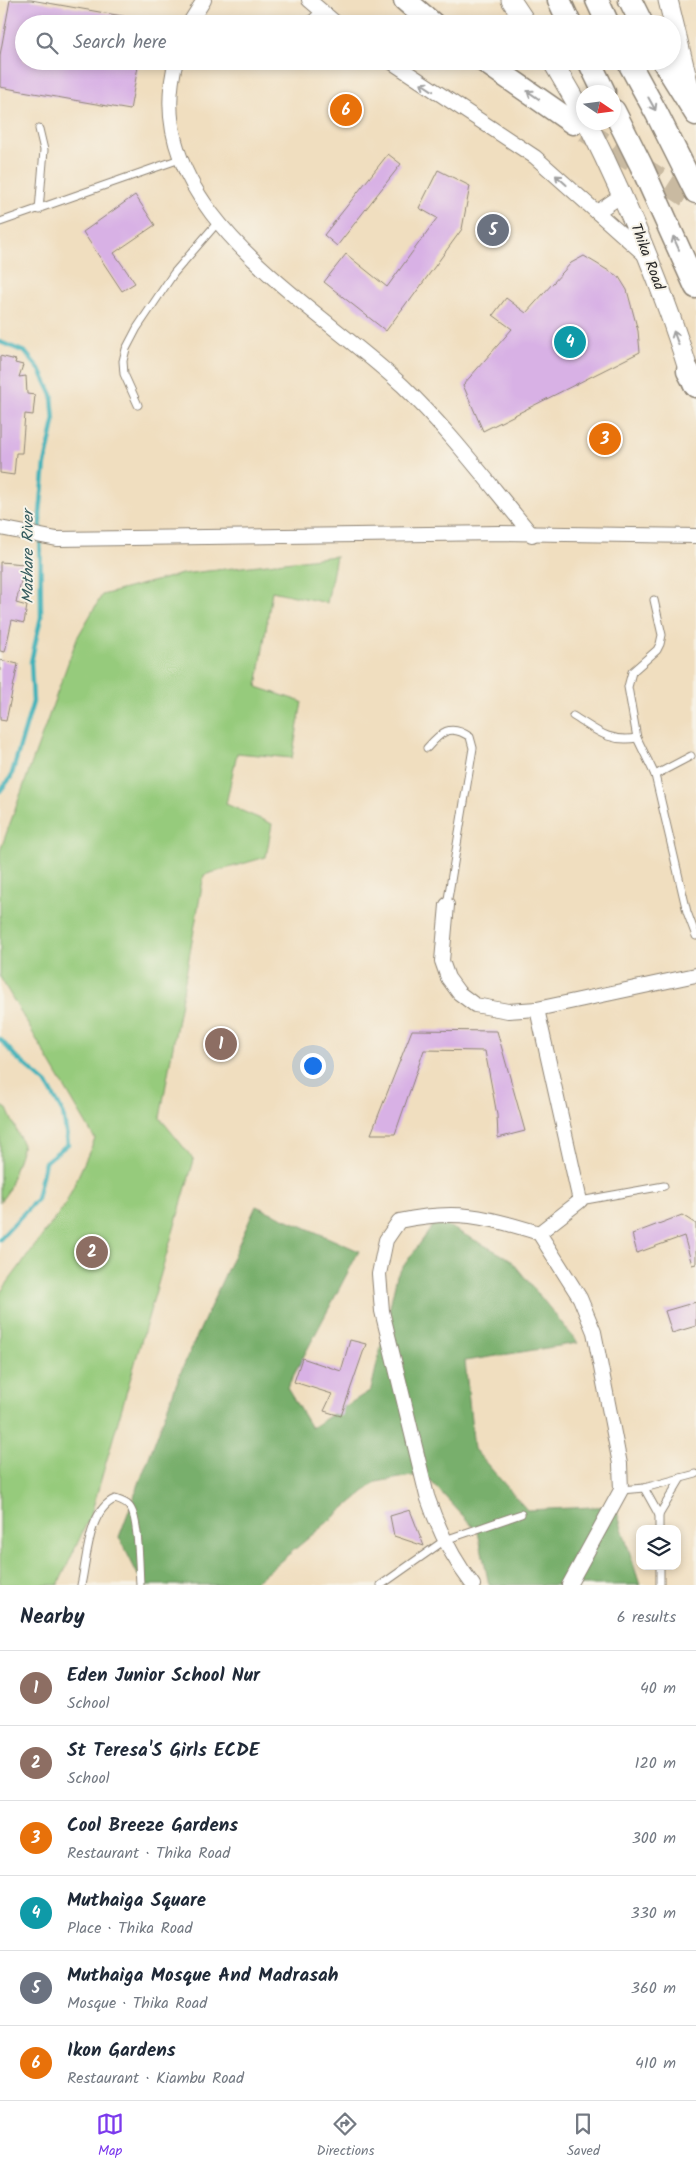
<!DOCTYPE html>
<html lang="en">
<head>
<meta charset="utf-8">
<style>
  :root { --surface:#fff; --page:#f2f2f3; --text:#1f2937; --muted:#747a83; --line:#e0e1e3; --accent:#7c3aed }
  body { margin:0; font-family:Kalam,sans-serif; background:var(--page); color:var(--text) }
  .controls { position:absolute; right:15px; bottom:15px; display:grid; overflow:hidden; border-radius:10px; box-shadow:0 2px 8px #0003 }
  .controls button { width:45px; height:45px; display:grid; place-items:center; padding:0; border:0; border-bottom:1px solid var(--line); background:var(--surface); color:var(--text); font:25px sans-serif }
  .compass { position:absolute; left:576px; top:85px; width:45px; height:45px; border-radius:50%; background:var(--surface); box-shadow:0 2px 8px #0003; rotate:103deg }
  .you { position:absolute; left:312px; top:1065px; width:18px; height:18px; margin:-12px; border:4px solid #fff; border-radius:50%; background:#1a73e8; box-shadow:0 0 0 8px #1a73e833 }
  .badge { display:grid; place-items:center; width:32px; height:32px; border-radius:50%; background:var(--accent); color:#fff; font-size:16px; font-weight:700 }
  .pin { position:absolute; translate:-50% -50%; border:2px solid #fff; box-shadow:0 1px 5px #0006 }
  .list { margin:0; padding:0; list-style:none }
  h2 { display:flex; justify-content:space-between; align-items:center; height:65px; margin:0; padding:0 20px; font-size:21px }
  h2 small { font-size:16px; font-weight:400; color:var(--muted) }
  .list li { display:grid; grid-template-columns:32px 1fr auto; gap:15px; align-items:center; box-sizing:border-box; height:75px; padding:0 20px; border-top:1px solid var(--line) }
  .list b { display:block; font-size:19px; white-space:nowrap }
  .list p { margin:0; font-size:16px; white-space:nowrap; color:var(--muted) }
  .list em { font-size:16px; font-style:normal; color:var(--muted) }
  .icon { flex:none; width:28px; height:28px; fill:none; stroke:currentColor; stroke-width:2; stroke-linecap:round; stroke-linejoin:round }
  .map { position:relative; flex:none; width:696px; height:1585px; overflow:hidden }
  .search { position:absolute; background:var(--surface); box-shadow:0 2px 8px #0003; left:15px; right:15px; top:15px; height:55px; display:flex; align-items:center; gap:12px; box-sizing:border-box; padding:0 18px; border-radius:28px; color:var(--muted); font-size:19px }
  .sheet { height:515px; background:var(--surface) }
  nav { display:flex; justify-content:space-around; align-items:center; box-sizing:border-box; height:70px; border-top:1px solid var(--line); background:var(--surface); font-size:14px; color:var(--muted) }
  nav a { display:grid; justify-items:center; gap:2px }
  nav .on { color:var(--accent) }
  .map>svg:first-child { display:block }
</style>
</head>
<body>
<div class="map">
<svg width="696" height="1585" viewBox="0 0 696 1585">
  <rect width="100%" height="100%" fill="#f7f3e8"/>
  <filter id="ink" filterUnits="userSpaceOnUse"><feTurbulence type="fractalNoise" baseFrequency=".02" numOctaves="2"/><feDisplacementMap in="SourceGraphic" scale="10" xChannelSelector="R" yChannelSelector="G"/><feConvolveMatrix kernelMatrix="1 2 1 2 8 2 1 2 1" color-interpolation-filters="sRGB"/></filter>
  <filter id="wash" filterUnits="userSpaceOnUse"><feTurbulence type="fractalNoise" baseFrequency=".0096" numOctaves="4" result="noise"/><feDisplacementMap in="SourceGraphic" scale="20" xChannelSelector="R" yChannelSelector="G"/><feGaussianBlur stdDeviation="1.12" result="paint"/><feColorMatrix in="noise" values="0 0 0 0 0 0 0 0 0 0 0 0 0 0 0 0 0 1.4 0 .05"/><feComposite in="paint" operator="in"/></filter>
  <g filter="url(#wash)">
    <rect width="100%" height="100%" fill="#f0debf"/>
    <g fill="#96cb7c" stroke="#607b54">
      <polygon points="336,556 327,603 272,591 257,687 302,702 292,758 237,753 226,804 272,824 266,857 204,875 160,1118 194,1160 91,1514 58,1585 0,1585 0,1293 65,1205 95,1139 0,977 0,851 77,638 102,595 182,574"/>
      <polygon points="0,1105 7,1109 23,1145 8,1191 0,1202"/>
    </g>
    <polygon fill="#78af6c" stroke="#526d4c" points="256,1206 359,1251 287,1388 311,1428 371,1390 397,1275 437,1220 510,1259 578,1343 465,1361 474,1449 527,1510 615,1506 640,1585 489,1585 478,1532 424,1474 376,1482 259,1579 249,1585 143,1585 119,1537 182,1369"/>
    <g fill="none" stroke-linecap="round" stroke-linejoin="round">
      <g stroke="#42b2b9" stroke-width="4.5">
        <polyline points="0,342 25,352 40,370 52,395 54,422 45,464 40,513 41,617 31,662 33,702 11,777 0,791"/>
        <polyline points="0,1039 17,1058 47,1084 63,1113 68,1144 45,1162 37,1199 0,1239"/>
      </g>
    </g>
    <g id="blocks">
      <g fill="#d8b1e5">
        <polygon points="10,0 31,0 128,17 127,24 24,24 24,61 139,61 130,110 0,87 0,55"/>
        <polygon points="388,154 401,164 337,246 324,235"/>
        <polygon points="438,170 470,186 462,229 409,302 408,301 386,331 324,282 346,254 387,287 437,218 419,208"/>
        <polygon points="135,195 155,225 114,253 135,283 122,291 83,232"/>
        <polygon points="584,256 619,277 627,290 638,331 640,352 483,431 463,385 512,329 493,315 506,298 526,313 571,263"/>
        <polygon points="0,356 16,360 15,363 23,365 19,377 26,376 27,394 35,395 33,415 25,414 22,453 16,453 14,475 0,473"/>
        <polygon points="0,562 25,564 16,603 27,606 24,623 12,620 5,652 0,651"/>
        <polygon points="0,660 18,664 6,721 0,720"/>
        <polygon points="412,1030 497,1031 525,1131 498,1138 497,1115 485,1051 424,1050 395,1134 371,1134"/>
        <polygon points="682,1215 696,1224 696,1264 692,1265 684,1236 637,1253 632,1234"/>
        <polygon points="696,1302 696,1326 672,1333 665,1311"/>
        <polygon points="350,1340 366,1344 341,1416 324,1411 332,1394 294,1382 302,1358 341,1371"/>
        <polygon points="410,1510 424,1546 394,1536 390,1516"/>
      </g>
    </g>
  </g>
  <g filter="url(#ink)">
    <use href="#blocks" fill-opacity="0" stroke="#8e8475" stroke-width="1"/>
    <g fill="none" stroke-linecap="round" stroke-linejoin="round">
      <polyline stroke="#c9baa1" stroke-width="22" stroke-dasharray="22 11" stroke-linecap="butt" points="585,131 696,202"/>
      <defs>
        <g id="service">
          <polyline points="247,21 249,24"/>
          <polyline points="306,24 320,11"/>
          <polyline points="39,210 44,150 39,129"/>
          <polyline points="0,222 180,159"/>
          <polyline points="138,405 124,374 123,361 126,349 137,328 174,273 218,222"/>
          <polyline points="654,600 662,635 660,644 657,650 632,672 628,687 637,738 655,775 687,912 696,936"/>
          <path d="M573,716C596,730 609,743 637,738"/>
          <path d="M427,748C441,732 450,723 470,737L473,748L447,905"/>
          <polyline points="655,775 691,756"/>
          <polyline points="580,1201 664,1186"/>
          <polyline points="644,1488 659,1515"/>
          <polyline points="621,1490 644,1488 696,1474"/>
          <polyline points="659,1529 659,1515 681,1478"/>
          <polyline points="660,1566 660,1585"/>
          <path d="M81,1585C87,1560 88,1510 115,1499C121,1501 128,1503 131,1509C139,1522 139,1568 140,1585"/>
          <polyline points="381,1585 445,1540 521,1514"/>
        </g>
        <g id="minor">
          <polyline points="309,0 337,24"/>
          <polyline points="189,24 204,0"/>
          <path d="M176,61C136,209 314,302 403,386C450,431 490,485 532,535"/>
          <polyline points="390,61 535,157 645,255"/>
          <polyline points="597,212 622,195"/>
          <polyline points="0,528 57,539 500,533 696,536"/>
          <polyline points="447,905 442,961 448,978 459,993 475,1005 508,1011 537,1009 696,975"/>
          <polyline points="537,1009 580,1201 539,1233 580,1298 594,1332 620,1464 621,1490 569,1585"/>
          <path d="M473,1585C452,1558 438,1529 427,1496L382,1311L379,1274L386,1240L399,1221C456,1209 485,1216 539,1233"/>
        </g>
        <g id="secondary">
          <polyline points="511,0 527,24"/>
          <polyline points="668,0 693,103"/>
          <polyline points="552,61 584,116"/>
          <path d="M587,122C629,206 666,295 693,385"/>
        </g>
        <g id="trunk">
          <polyline points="405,0 433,24"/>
          <polyline points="559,0 570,24"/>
          <polyline points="597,0 608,24"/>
          <polyline points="630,0 642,24"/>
          <polyline points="484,61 573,123"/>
          <polyline points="589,61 604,92"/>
          <polyline points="628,61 657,114 696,192"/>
          <polyline points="663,61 696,114"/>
          <polyline points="614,111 641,165 696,287"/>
          <polyline points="688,371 696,386"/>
        </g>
      </defs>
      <use href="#service" stroke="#8e8475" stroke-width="9"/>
      <use href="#minor" stroke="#8e8475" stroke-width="16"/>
      <use href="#secondary" stroke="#8e8475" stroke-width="21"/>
      <use href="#trunk" stroke="#8e8475" stroke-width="25"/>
      <use href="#service" stroke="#fff" stroke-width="7"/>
      <use href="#minor" stroke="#fff" stroke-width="14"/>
      <use href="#secondary" stroke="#fff" stroke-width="19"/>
      <use href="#trunk" stroke="#fff" stroke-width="22"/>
    </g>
    <defs><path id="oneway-shaft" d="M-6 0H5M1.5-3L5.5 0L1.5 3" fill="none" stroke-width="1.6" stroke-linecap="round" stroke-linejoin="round" transform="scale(1.25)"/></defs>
    <g stroke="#a0a0a0">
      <use href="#oneway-shaft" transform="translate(427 87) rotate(-146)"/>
      <use href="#oneway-shaft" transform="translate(533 95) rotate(-145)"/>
      <use href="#oneway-shaft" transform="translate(652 104) rotate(61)"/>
      <use href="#oneway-shaft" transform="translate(561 180) rotate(-138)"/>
      <use href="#oneway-shaft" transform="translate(676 243) rotate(-114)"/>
      <use href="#oneway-shaft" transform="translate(676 338) rotate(-110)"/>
    </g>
  </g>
  <g text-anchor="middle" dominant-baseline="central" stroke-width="4" stroke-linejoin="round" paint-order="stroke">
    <g font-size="15" fill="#2b2b2b" stroke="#f7f3e8">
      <text transform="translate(647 257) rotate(69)">Thika Road</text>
    </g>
    <g font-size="16" font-style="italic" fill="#335a5d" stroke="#f7f3e8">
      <text transform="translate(28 557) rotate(-90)">Mathare River</text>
    </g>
  </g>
</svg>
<div class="controls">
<button><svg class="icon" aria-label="layers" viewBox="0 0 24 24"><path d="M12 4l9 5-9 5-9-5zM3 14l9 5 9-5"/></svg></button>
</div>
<svg class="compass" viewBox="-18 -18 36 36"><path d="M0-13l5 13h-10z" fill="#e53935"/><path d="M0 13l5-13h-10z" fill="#747a83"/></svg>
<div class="you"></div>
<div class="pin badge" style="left:221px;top:1044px;background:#8d6e63">1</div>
<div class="pin badge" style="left:92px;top:1252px;background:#8d6e63">2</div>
<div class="pin badge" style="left:605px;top:439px;background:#e8710a">3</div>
<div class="pin badge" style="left:570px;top:342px;background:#0f9aa8">4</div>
<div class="pin badge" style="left:493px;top:230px;background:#6b7280">5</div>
<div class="pin badge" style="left:346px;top:110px;background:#e8710a">6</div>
<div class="search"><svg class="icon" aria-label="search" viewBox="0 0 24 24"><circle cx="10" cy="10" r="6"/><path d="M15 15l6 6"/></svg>Search here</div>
</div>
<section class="sheet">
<h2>Nearby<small>6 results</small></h2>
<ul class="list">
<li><span class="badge" style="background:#8d6e63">1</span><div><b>Eden Junior School Nur</b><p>School</p></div><em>40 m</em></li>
<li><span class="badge" style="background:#8d6e63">2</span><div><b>St Teresa'S Girls ECDE</b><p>School</p></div><em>120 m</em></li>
<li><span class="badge" style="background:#e8710a">3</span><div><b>Cool Breeze Gardens</b><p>Restaurant · Thika Road</p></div><em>300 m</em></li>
<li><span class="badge" style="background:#0f9aa8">4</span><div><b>Muthaiga Square</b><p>Place · Thika Road</p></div><em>330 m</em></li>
<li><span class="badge" style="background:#6b7280">5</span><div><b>Muthaiga Mosque And Madrasah</b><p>Mosque · Thika Road</p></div><em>360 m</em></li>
<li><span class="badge" style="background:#e8710a">6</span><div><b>Ikon Gardens</b><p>Restaurant · Kiambu Road</p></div><em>410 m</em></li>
</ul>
</section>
<nav>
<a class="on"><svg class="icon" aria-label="map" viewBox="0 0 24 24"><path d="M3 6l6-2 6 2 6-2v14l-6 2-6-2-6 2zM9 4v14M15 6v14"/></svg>Map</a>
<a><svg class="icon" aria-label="directions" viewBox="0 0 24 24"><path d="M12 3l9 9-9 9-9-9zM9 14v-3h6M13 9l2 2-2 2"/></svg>Directions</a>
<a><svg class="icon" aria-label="saved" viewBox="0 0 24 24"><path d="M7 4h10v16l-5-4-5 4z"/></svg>Saved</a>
</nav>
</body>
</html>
